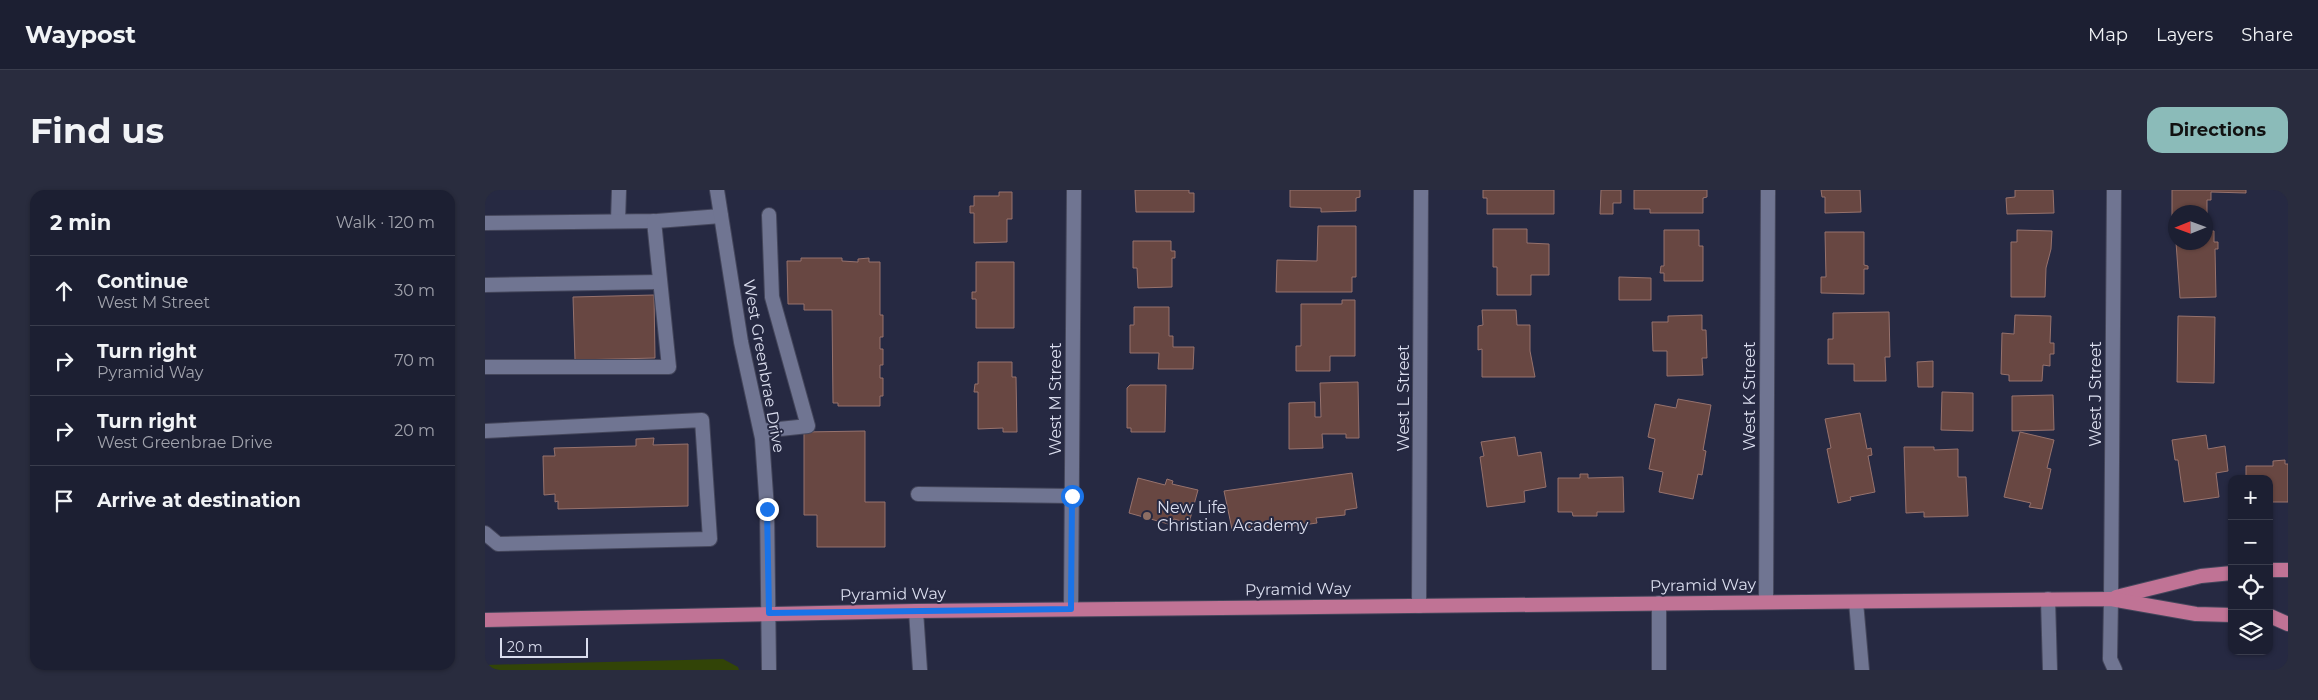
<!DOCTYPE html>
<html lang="en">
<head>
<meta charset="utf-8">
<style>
  :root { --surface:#1c1f32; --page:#292c3e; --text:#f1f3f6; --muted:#a0a2ac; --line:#3a3d4d; --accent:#8bbbb9 }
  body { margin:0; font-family:Montserrat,sans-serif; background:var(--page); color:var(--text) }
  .controls { position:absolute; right:15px; bottom:15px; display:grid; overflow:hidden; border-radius:10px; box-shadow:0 1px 4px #0004 }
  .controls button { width:45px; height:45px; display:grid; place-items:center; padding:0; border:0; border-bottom:1px solid var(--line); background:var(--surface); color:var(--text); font:25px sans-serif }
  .compass { position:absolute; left:1683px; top:15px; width:45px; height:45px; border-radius:50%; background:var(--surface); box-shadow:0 1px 4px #0004; rotate:269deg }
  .scale { position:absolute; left:15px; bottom:12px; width:88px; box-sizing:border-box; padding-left:5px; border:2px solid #daddee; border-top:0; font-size:14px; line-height:18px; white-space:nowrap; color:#daddee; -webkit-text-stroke:4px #262942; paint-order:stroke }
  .stop { position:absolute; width:15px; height:15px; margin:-11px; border:4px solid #1a73e8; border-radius:50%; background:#fff }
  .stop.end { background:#1a73e8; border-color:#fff; box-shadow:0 1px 5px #0008 }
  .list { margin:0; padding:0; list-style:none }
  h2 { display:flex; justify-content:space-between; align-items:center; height:65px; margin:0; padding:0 20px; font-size:21px }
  h2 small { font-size:16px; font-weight:400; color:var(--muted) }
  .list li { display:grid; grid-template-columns:32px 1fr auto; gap:15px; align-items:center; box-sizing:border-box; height:70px; padding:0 20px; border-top:1px solid var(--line) }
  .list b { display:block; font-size:19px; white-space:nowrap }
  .list p { margin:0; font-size:16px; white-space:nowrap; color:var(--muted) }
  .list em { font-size:16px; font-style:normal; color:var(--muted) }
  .icon { flex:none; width:28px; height:28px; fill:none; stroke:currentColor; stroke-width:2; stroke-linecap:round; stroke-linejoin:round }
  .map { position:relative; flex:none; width:1803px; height:480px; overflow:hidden; border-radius:15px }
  header { display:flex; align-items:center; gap:30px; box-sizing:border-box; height:70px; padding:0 25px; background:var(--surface); border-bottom:1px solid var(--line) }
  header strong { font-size:24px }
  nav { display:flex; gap:28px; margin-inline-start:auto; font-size:18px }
  .intro { display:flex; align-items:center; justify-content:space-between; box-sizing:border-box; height:120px; padding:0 30px }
  h1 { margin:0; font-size:35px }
  .button { padding:12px 22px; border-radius:15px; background:var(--accent); color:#111; font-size:18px; font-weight:700 }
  main { display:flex; gap:30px; padding:0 30px }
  aside { flex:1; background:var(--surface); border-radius:15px; box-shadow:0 1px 4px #0004 }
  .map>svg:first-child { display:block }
</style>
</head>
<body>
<header>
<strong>Waypost</strong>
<nav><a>Map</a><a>Layers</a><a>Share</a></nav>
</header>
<div class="intro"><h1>Find us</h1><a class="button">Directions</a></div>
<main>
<aside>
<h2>2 min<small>Walk · 120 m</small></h2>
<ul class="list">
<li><svg class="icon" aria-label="ahead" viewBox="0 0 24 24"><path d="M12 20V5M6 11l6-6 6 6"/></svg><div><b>Continue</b><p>West M Street</p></div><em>30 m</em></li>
<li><svg class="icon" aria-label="right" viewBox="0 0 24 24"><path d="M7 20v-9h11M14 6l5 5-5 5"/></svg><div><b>Turn right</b><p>Pyramid Way</p></div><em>70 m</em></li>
<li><svg class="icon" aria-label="right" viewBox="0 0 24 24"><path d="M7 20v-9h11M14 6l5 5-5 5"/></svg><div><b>Turn right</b><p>West Greenbrae Drive</p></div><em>20 m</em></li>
<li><svg class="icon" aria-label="arrive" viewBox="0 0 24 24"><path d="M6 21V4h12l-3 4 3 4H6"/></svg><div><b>Arrive at destination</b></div></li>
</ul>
</aside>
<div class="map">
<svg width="1803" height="480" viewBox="0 0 1803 480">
  <rect width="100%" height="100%" fill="#262942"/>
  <polygon fill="#324407" points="238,469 253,477 254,480 0,480 0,475"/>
  <g fill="#684742" stroke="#96726d">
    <polygon points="650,0 704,0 704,3 709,3 709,22 651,22"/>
    <polygon points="805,0 875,0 875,7 871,8 871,21 836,22 836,18 805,17"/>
    <polygon points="998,0 1069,0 1069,24 1002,24 1002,8 998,8"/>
    <polygon points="1116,0 1136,0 1136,13 1128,13 1128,24 1115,24"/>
    <polygon points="1149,0 1222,0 1222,7 1218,8 1218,23 1165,23 1165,19 1149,19"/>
    <polygon points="1336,0 1375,0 1376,22 1340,23 1340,7 1337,7"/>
    <polygon points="1530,0 1568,0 1569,23 1522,24 1521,8 1530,7"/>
    <polygon points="1687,0 1761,0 1761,3 1726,2 1726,10 1722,10 1722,26 1720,22 1690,22 1690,26 1687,26"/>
    <polygon points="514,2 527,2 527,29 522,29 522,52 489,53 489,23 485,23 485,16 489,16 489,6 514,6"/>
    <polygon points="833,36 871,36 871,87 867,87 867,102 791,102 792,70 832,71"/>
    <polygon points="1008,39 1042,39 1042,53 1064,54 1064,85 1046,85 1046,105 1012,105 1012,77 1008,77"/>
    <polygon points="1179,40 1214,40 1214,56 1218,56 1218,91 1179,91 1179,83 1175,83 1176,76 1179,76"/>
    <polygon points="1532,40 1567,41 1566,59 1561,78 1560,107 1526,107 1526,52 1532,52"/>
    <polygon points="1720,41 1729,41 1729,52 1733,52 1733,59 1730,59 1731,107 1695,108 1691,52 1720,52"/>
    <polygon points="1340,42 1379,42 1379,75 1383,76 1383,79 1379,79 1379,104 1336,103 1336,87 1341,87"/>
    <polygon points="648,51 686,51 686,61 690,61 690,68 687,68 687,97 653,98 652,78 648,78"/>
    <polygon points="316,68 357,68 357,71 373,72 373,69 384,68 384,72 395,72 395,125 398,125 398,147 395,147 395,159 398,159 398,175 395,175 395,188 398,188 398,206 395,206 395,216 353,216 353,213 348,213 347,120 319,120 319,114 303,114 302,71 316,71"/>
    <polygon points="491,72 529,72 529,138 491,138 491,109 487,109 487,102 491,102"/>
    <polygon points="1134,87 1166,88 1166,110 1134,110"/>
    <polygon points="169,105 170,168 90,170 88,107"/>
    <polygon points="857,110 870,110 870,166 845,166 845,181 811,181 811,156 816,156 816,114 857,114"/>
    <polygon points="649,117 684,117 684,146 688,146 688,157 709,157 708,179 673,179 674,163 645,163 645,135 649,135"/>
    <polygon points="997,120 1031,120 1032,135 1045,135 1045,161 1050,187 997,187 997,159 993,160 993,136 998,135"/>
    <polygon points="1404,122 1405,167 1400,167 1401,191 1369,191 1369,174 1343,174 1343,149 1348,149 1348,123"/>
    <polygon points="1217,125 1217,140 1221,140 1222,168 1217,168 1218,185 1182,186 1182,161 1168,161 1167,132 1183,132 1183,126"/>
    <polygon points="1530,125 1566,126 1565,153 1569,153 1569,164 1565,164 1565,176 1558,175 1557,191 1524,191 1524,185 1516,184 1517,143 1529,144"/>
    <polygon points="1693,126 1730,127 1729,193 1692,192"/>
    <polygon points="1448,171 1448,197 1433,197 1432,172"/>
    <polygon points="493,172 527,172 527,187 531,187 532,242 518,242 518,238 493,239 493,202 489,202 490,194 493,194"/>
    <polygon points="873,192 874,248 861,248 861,244 837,244 838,258 804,259 804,213 830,212 830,227 836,227 835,193"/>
    <polygon points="645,195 681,195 680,242 646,242 646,238 642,238 642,198"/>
    <polygon points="1457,202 1488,203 1488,241 1456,240"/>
    <polygon points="1568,205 1569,240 1527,241 1527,206"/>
    <polygon points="1193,209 1226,215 1218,260 1221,261 1217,285 1213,284 1208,309 1174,302 1178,282 1164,279 1170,249 1163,247 1170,214 1191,218"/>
    <polygon points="1375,223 1382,259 1386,258 1387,265 1383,266 1390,302 1365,307 1366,310 1353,313 1342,259 1346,258 1340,229"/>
    <polygon points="380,241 380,312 400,312 400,357 332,357 332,325 319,325 319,242"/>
    <polygon points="1535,242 1569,250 1562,278 1566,279 1557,319 1544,317 1546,313 1519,307"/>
    <polygon points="1721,245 1723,259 1740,256 1743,281 1731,283 1734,307 1699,312 1693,270 1690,270 1687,250"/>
    <polygon points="1030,247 1033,266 1056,262 1061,297 1039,301 1040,312 1002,317 995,267 999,266 996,252"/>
    <polygon points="169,248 168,255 203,254 203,316 73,319 73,311 70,312 70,304 59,305 58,266 70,266 69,258 151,256 151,249"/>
    <polygon points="1419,257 1449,257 1449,260 1473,259 1473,287 1481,287 1483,326 1439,327 1439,322 1421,323"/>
    <polygon points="1800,270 1800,274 1803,274 1803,312 1784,312 1784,289 1761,289 1761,276 1788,276 1788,271"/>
    <polygon points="867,283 872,318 860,320 860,325 831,328 832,333 782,340 781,336 747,339 739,301"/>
    <polygon points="1095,284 1103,284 1103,288 1138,287 1139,322 1112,322 1112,326 1088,326 1087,322 1073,322 1073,288 1095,288"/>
    <polygon points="653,288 680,295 682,289 688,291 687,294 713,300 704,333 689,329 687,335 644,323"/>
  </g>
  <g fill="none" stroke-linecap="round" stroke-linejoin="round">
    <defs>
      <g id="service">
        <polyline points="133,31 134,0"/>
        <polyline points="0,33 172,31 236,26"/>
        <polyline points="0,95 175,92"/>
        <polyline points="0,177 184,177 169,31"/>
        <polyline points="0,241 217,230 225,349 13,354 0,343"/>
        <polyline points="276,241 323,236 287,107 284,25"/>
        <polyline points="433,304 587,306"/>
        <polyline points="1563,409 1565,480"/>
        <polyline points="1626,409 1625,469 1630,480"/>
        <polyline points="1371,412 1377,480"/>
        <polyline points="1174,413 1174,480"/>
        <polyline points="431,421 435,480"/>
      </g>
      <g id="minor">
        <polyline points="1626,409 1629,0"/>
        <polyline points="1281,412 1283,0"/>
        <polyline points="934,416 936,0"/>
        <polyline points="586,419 589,0"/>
      </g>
      <polyline id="tertiary" points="232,0 256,152 277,248 282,319 284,480"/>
      <g id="primary">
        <polyline points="1784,380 1803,380"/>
        <polyline points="1631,407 1716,386 1747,383"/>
        <polyline points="1785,426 1803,434"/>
        <polyline points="0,430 431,421 1626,409 1711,424 1747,425"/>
      </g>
    </defs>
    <use href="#service" stroke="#44465b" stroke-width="16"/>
    <use href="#minor" stroke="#44465b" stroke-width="16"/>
    <use href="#tertiary" stroke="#44465b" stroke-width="16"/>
    <use href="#primary" stroke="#44465b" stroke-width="16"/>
    <use href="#service" stroke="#707592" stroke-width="14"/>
    <use href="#minor" stroke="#707592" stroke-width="14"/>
    <use href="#tertiary" stroke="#707592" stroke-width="14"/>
    <use href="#primary" stroke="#c07395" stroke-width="14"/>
  </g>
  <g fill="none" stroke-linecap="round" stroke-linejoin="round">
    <polyline stroke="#1a73e8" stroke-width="6" points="282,319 284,423 586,419 587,306"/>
  </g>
  <circle fill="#8d6e63" stroke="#262942" stroke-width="2" cx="662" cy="326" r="5"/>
  <g text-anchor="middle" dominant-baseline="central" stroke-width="4" stroke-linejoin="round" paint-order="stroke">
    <g font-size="16" fill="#daddee" stroke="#262942">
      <text transform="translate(279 176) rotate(80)">West Greenbrae Drive</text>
      <text transform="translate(1610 204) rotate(-90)">West J Street</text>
      <text transform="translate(1264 206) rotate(-90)">West K Street</text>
      <text transform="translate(918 208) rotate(-90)">West L Street</text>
      <text transform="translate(570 209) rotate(-90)">West M Street</text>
      <text transform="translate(1218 395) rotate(-1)">Pyramid Way</text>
      <text transform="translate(813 399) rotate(-1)">Pyramid Way</text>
      <text transform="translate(408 404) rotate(-1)">Pyramid Way</text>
    </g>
    <g font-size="16" fill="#daddee" stroke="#262942" text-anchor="start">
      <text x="672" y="317">New Life<tspan x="672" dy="18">Christian Academy</tspan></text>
    </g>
  </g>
</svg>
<div class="controls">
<button>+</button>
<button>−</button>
<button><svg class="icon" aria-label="locate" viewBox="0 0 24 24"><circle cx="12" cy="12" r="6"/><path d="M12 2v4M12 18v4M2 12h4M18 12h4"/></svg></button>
<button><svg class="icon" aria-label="layers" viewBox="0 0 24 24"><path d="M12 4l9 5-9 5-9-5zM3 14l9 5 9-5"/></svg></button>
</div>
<svg class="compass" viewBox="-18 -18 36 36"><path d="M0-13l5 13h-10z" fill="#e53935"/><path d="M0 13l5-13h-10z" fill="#a0a2ac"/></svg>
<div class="scale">20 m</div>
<div class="stop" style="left:587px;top:306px"></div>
<div class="stop end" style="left:282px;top:319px"></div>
</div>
</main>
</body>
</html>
